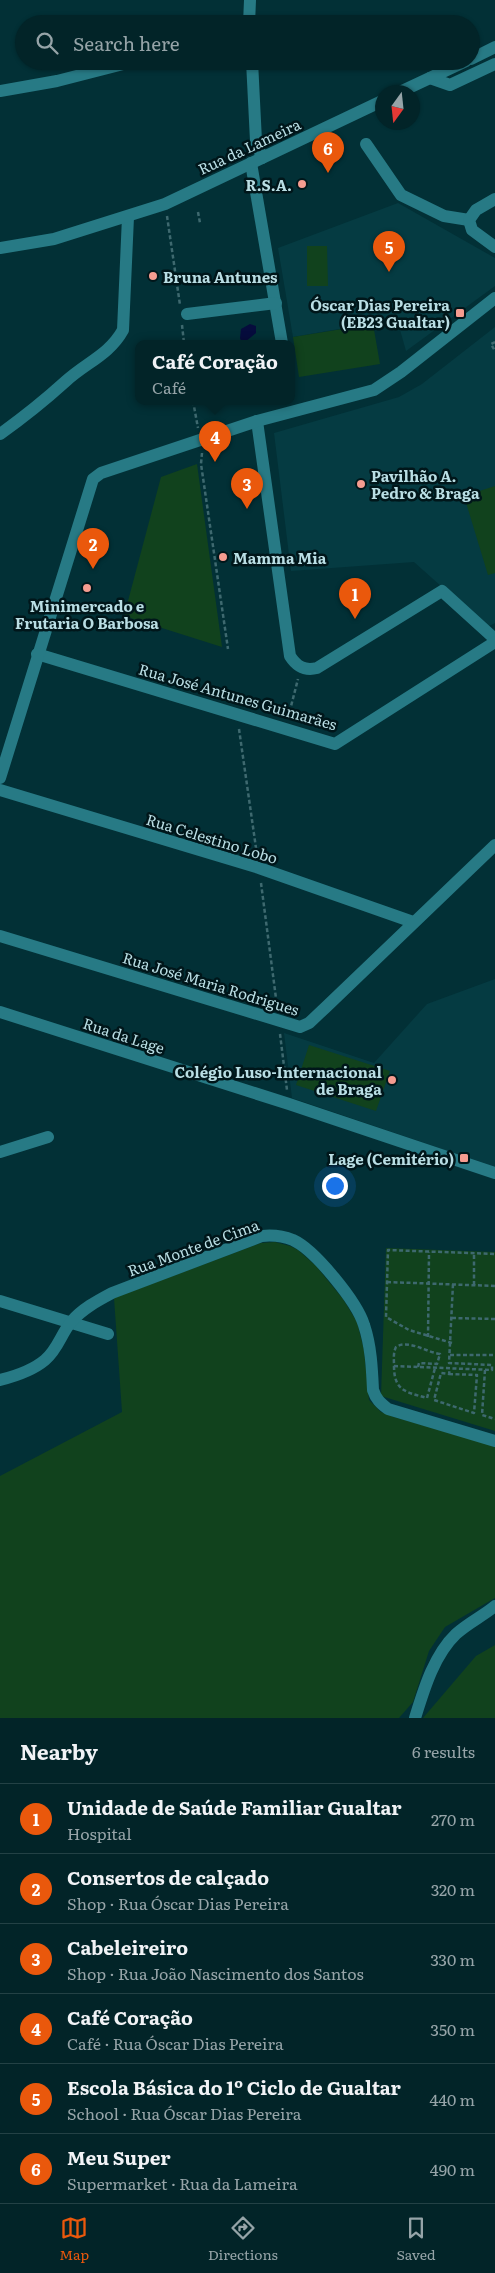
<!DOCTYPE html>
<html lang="en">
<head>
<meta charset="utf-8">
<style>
  :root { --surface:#022428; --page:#0c2c30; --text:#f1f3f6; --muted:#96a4a8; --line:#234145; --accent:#ea580c }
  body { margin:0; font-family:Literata,serif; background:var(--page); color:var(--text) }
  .compass { position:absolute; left:375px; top:85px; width:45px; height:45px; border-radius:50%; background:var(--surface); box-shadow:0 1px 4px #0004; rotate:195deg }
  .you { position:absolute; left:334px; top:1185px; width:18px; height:18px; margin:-12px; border:4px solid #fff; border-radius:50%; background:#1a73e8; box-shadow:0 0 0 8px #1a73e833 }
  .badge { display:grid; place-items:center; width:32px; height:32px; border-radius:50%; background:var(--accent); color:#fff; font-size:16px; font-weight:700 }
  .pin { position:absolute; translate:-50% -41px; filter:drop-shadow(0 1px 2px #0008) }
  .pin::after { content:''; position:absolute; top:26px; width:18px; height:15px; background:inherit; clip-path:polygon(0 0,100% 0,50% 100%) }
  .popup { position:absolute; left:135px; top:340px; width:160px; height:65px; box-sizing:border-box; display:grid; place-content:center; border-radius:10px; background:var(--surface); filter:drop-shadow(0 1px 4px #0005); font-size:16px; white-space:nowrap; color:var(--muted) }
  .popup b { font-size:19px; color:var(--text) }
  .popup::after { content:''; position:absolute; left:50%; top:100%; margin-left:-10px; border:10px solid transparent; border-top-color:var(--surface) }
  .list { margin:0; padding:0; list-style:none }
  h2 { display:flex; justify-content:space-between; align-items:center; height:65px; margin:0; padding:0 20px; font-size:21px }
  h2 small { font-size:16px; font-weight:400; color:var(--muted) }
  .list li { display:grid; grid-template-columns:32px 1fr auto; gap:15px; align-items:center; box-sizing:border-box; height:70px; padding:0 20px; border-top:1px solid var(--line) }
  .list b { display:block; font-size:19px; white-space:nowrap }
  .list p { margin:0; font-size:16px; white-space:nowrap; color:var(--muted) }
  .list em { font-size:16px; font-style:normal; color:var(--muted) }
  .icon { flex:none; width:28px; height:28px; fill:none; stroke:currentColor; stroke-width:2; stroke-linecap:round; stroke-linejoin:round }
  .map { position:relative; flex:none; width:495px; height:1718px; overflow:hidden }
  .search { position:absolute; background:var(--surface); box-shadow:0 1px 4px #0004; left:15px; right:15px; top:15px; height:55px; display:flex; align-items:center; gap:12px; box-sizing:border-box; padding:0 18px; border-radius:28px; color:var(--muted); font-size:19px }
  .sheet { height:485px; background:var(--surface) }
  nav { display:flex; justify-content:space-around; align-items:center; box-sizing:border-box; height:70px; border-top:1px solid var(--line); background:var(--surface); font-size:14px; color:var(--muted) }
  nav a { display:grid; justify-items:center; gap:2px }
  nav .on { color:var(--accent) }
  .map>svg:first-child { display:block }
</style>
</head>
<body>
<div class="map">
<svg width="495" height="1718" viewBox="0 0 495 1718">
  <rect width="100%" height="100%" fill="#023036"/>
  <g fill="#053b42">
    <polygon points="398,203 495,258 495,286 406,351 397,319 293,337 278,248"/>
    <polygon points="495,327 495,623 487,627 414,562 291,571 274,433 399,397 422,384"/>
    <polygon points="495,979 495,1167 292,1098 284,1033 374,1063 427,1004"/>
  </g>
  <g fill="#11421d">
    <polygon points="307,246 327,246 328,286 307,286"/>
    <polygon points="373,324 380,364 299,377 293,337"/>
    <polygon points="197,464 222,647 124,616 161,477"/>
    <polygon points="495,486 495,573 488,575 464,496"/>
    <polygon points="309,1045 390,1071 376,1111 296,1085"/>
    <polygon points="275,1242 290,1246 298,1250 316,1266 343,1299 357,1322 364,1350 369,1400 381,1412 394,1417 495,1446 495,1598 445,1627 429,1651 413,1702 399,1718 0,1718 0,1476 122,1412 114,1298 261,1243"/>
    <polygon points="386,1248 495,1252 495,1431 381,1396"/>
    <polygon points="495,1645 495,1718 423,1718 476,1656"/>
  </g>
  <polygon fill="#060c3d" points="250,324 256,326 256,333 245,342 241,341 240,338 241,329"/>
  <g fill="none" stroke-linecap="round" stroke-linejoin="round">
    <g stroke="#3e696f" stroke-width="2.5" stroke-dasharray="4 2.5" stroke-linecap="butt">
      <polyline points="198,212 200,223"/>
      <polyline points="167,216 180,305"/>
      <polyline points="182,325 184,343"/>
      <polyline points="495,342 491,344 495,351"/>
      <polyline points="193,401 198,428"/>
      <polyline points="202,453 201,464 228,649"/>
      <polyline points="288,718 298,679"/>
      <polyline points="239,729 257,855"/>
      <polyline points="261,883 277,1006"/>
      <polyline points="280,1034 287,1090"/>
      <polyline points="387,1282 495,1286"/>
      <polyline points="474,1285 474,1253"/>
      <polyline points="452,1318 495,1319"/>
      <polyline points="428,1337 429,1252"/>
      <polyline points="452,1343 409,1330 386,1317 388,1250 495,1254"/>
      <polyline points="450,1355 495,1355"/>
      <polyline points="394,1366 492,1370 492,1365 449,1363 453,1284"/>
      <path d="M418,1367L419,1363L437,1364L440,1354C426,1352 408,1339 396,1347C393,1353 394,1359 394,1366C394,1391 406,1392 427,1398L435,1368"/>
      <polyline points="485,1370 482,1415 495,1419"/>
      <polyline points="449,1374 477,1375 474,1413 434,1400 441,1373 449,1374 450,1369"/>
    </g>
    <g stroke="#277a85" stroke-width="12">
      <polyline points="249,24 250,0"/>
      <polyline points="252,61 256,141 262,158"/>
      <polyline points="430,78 450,85 495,64"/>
      <polyline points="0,91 57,81 135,61"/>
      <polyline points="366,144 401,195 444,216 469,220"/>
      <polyline points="251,163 282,343"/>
      <polyline points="495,199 476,210 469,220 472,230 495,247"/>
      <polyline points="187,314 276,303"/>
      <path d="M257,421L290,656C297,667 305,671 317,668L442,591L495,639"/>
      <path d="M0,434C24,417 45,400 66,381C87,362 109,355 123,330L128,217"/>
      <polyline points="37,654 335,744 495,642"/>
      <polyline points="0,778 93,479 101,473 257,421 374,390 401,372 495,298"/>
      <polyline points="0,790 259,868 413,922"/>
      <polyline points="0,936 300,1027 309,1023 325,1008 495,845"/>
      <polyline points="0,1152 48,1137"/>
      <polyline points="0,1301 108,1334"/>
      <path d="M0,1380C16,1376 32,1371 45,1360C58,1349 61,1334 71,1322C82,1309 97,1301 112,1293L262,1236C272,1235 283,1236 293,1240C315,1250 357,1302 364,1325C371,1346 372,1368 373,1390C376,1399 380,1403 388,1409L495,1441"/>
    </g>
    <g stroke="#277a85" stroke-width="12">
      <polyline points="471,59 495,47"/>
      <polyline points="400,92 466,61"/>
      <polyline points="0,248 54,239 165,204 382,101"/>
      <polyline points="0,1012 289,1104 495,1173"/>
      <path d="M415,1718C424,1689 434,1655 456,1634C468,1623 483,1616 495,1606"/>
    </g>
  </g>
  <g fill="#f59c90" stroke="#00161a" stroke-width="2">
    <circle cx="302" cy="184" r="5"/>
    <circle cx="153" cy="276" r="5"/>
    <rect x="455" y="308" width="10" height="10" rx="2.5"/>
    <circle cx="361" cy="484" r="5"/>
    <circle cx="223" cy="557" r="5"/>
    <circle cx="87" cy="588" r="5"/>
    <circle cx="392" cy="1080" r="5"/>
    <rect x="459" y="1153" width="10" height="10" rx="2.5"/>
  </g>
  <g text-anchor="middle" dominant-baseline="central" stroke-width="5" stroke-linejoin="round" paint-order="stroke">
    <g font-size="15" fill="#b9dee4" stroke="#00161a">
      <text transform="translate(249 146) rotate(-25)">Rua da Lameira</text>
      <text transform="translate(238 696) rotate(16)">Rua José Antunes Guimarães</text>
      <text transform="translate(212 838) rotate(17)">Rua Celestino Lobo</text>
      <text transform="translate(211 983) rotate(17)">Rua José Maria Rodrigues</text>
      <text transform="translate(124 1035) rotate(18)">Rua da Lage</text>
      <text transform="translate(193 1247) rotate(-20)">Rua Monte de Cima</text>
    </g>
    <g font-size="15" font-weight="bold" fill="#b9dee4" stroke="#00161a" text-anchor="end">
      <text x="292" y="184">R.S.A.</text>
      <text x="163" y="276" text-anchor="start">Bruna Antunes</text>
      <text x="450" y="304">Óscar Dias Pereira<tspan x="450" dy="17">(EB23 Gualtar)</tspan></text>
      <text x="371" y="475" text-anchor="start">Pavilhão A.<tspan x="371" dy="17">Pedro &amp; Braga</tspan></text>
      <text x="233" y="557" text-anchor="start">Mamma Mia</text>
      <text x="87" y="605" text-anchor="middle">Minimercado e<tspan x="87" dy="17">Frutaria O Barbosa</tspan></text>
      <text x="382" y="1071">Colégio Luso-Internacional<tspan x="382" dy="17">de Braga</tspan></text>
      <text x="454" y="1158">Lage (Cemitério)</text>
    </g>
  </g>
</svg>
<svg class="compass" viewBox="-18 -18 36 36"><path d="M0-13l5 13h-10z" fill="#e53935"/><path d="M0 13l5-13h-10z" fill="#96a4a8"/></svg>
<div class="you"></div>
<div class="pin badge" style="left:355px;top:619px">1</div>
<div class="pin badge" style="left:93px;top:569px">2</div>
<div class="pin badge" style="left:247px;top:509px">3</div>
<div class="pin badge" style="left:215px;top:462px">4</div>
<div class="popup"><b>Café Coração</b>Café</div>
<div class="pin badge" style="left:389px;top:272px">5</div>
<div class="pin badge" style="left:328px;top:173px">6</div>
<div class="search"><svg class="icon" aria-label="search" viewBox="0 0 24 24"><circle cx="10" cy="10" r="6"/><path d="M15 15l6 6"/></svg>Search here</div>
</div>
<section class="sheet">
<h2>Nearby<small>6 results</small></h2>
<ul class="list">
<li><span class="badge">1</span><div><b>Unidade de Saúde Familiar Gualtar</b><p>Hospital</p></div><em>270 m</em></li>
<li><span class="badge">2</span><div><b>Consertos de calçado</b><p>Shop · Rua Óscar Dias Pereira</p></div><em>320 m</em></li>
<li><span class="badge">3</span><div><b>Cabeleireiro</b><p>Shop · Rua João Nascimento dos Santos</p></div><em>330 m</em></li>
<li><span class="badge">4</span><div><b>Café Coração</b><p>Café · Rua Óscar Dias Pereira</p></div><em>350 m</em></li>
<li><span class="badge">5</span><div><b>Escola Básica do 1º Ciclo de Gualtar</b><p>School · Rua Óscar Dias Pereira</p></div><em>440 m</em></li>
<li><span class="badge">6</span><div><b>Meu Super</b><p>Supermarket · Rua da Lameira</p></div><em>490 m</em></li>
</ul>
</section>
<nav>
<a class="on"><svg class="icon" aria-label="map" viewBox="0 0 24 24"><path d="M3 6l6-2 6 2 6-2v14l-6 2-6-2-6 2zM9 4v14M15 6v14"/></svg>Map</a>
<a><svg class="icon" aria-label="directions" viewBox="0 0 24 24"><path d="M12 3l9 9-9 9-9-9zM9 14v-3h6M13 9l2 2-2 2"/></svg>Directions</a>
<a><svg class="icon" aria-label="saved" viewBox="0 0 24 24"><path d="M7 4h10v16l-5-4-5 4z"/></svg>Saved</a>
</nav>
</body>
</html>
